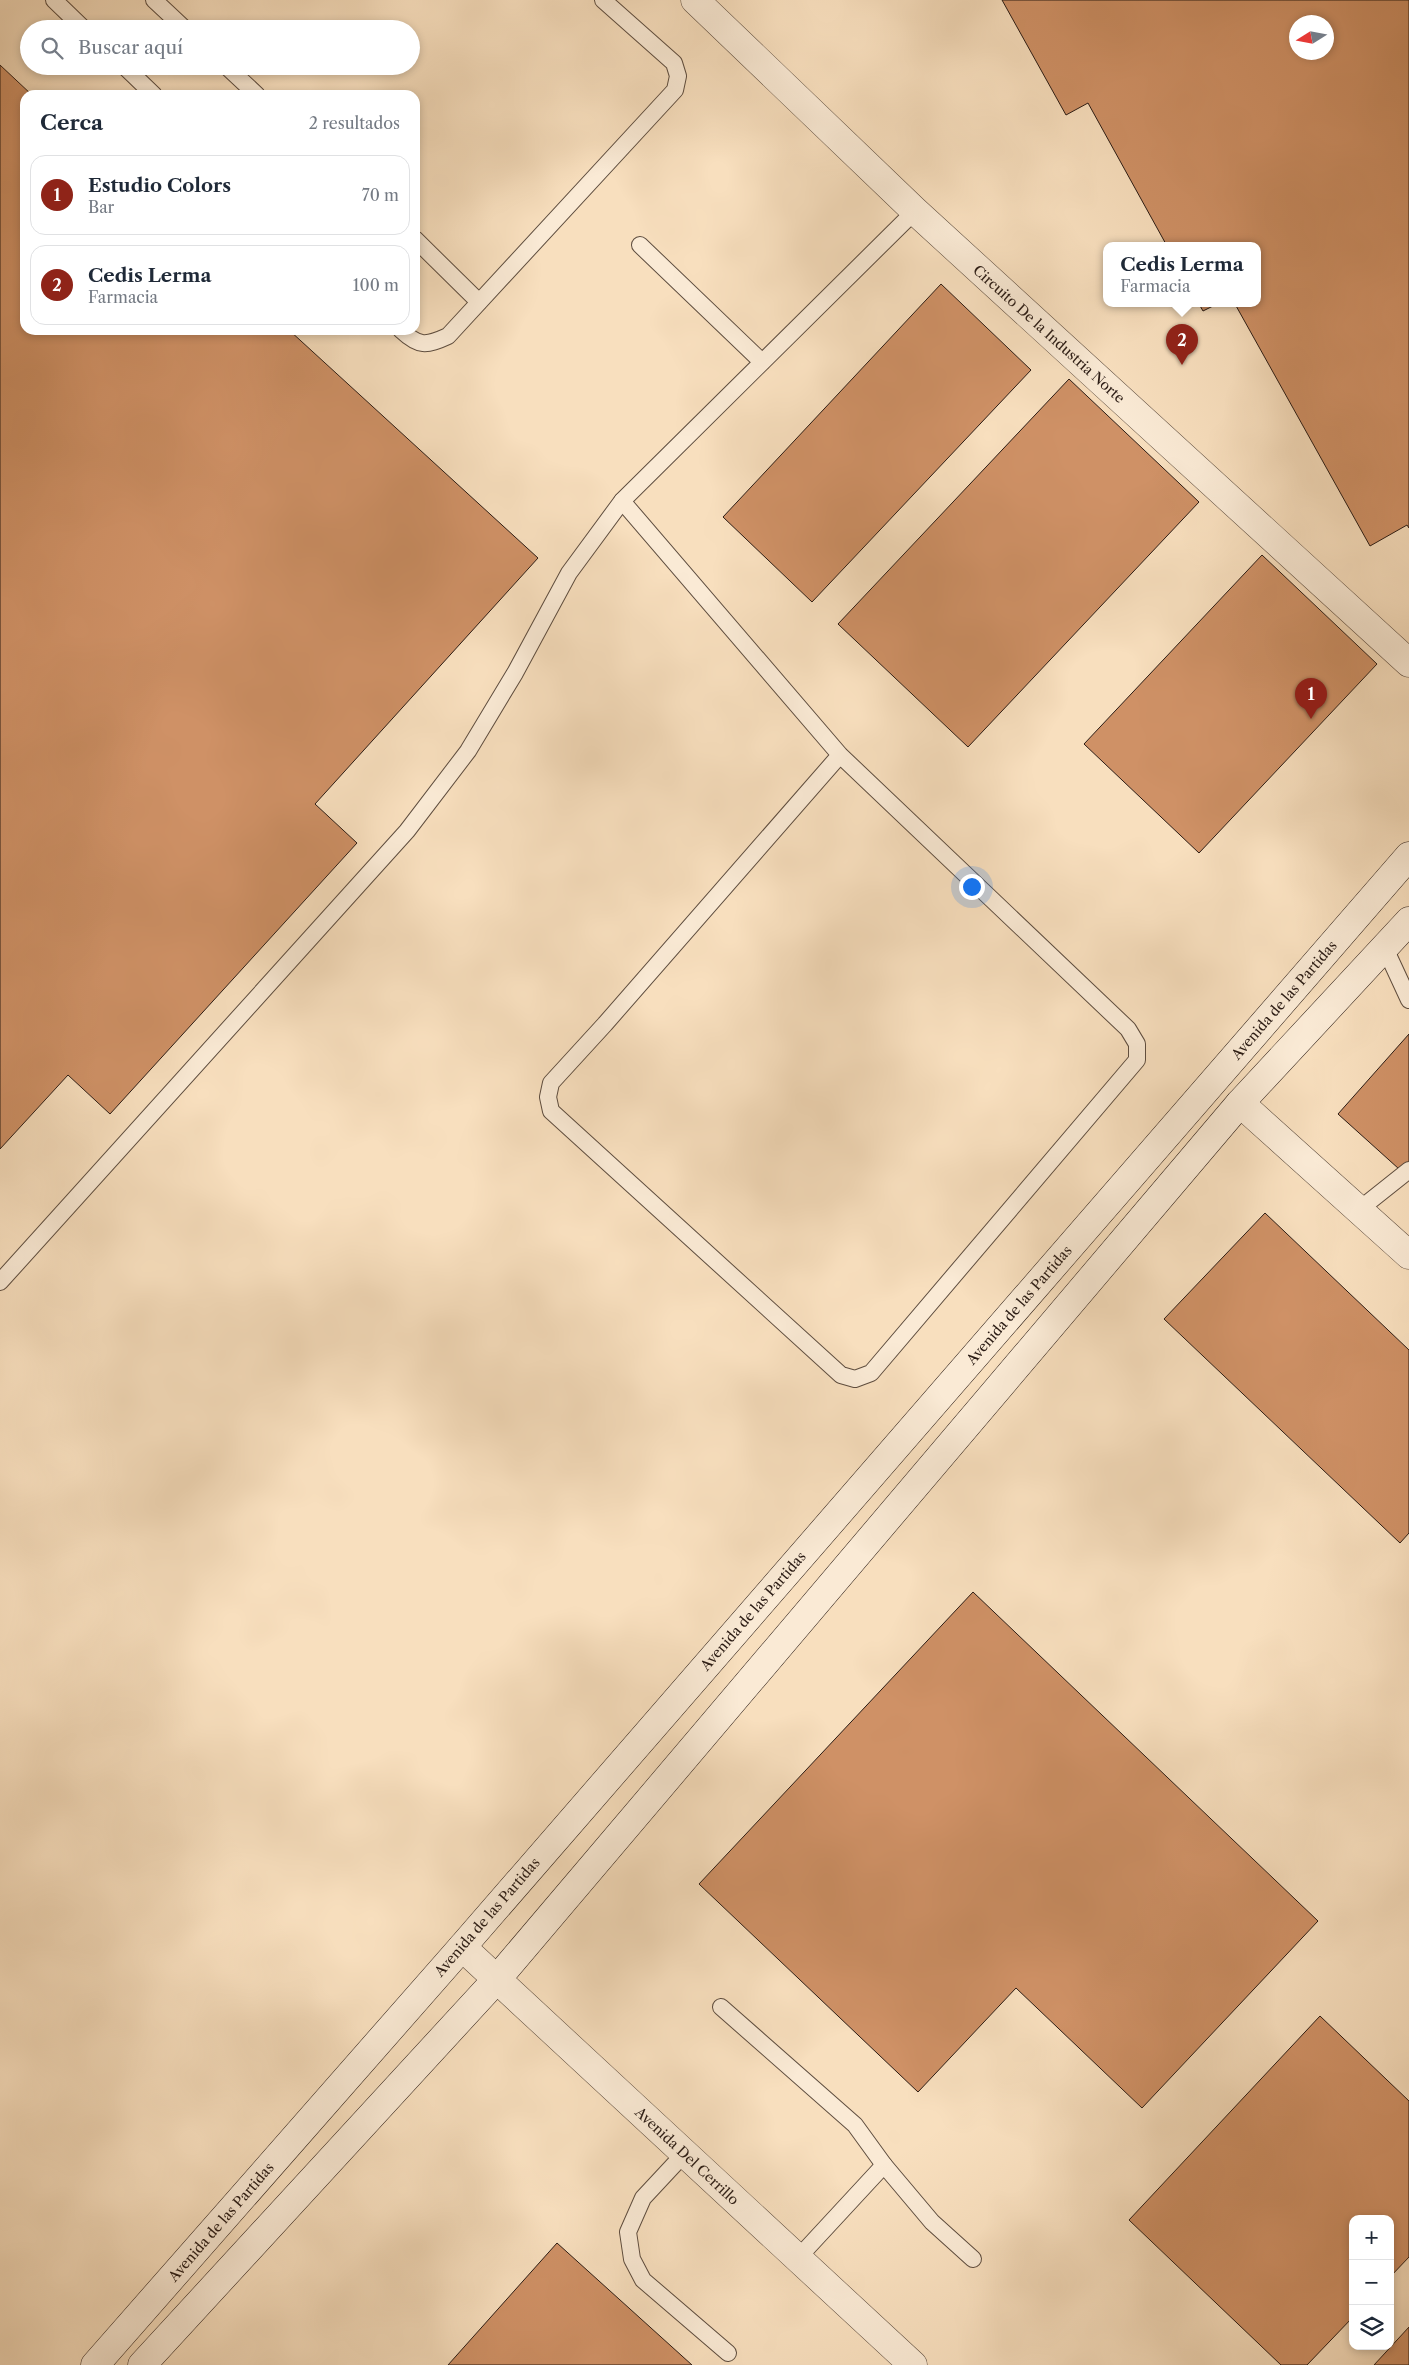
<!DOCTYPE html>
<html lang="es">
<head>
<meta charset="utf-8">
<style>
  :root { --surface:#fff; --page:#f6f6f7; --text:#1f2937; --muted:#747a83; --line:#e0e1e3; --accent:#8f2418 }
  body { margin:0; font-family:"Libre Caslon Text",serif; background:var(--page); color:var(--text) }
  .controls { position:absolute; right:15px; bottom:15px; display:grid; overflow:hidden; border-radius:10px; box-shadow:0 2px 8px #0003 }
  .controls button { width:45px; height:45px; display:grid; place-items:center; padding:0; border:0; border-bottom:1px solid var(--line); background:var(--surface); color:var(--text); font:25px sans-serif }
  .compass { position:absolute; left:1289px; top:15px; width:45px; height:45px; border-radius:50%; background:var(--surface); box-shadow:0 2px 8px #0003; rotate:259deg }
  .you { position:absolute; left:971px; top:886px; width:18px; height:18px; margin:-12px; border:4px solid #fff; border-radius:50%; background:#1a73e8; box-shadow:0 0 0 8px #1a73e833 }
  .badge { display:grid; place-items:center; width:32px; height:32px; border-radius:50%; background:var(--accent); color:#fff; font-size:16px; font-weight:700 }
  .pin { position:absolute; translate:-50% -41px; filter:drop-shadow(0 1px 2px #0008) }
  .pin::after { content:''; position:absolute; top:26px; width:18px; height:15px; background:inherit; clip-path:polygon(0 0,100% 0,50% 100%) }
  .popup { position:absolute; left:1103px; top:242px; width:158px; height:65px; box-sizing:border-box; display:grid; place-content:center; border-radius:10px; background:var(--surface); filter:drop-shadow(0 1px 4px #0005); font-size:16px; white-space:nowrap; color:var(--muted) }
  .popup b { font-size:19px; color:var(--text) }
  .popup::after { content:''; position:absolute; left:50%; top:100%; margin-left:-10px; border:10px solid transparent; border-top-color:var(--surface) }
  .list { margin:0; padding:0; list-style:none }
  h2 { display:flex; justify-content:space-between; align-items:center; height:65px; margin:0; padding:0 20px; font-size:21px }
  h2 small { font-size:16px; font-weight:400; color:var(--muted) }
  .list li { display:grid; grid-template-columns:32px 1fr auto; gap:15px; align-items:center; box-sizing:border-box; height:80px; margin:0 10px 10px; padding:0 10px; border:1px solid var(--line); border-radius:15px }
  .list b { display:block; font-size:19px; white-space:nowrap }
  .list p { margin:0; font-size:16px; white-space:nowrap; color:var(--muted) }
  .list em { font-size:16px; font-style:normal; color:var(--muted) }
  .icon { flex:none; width:28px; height:28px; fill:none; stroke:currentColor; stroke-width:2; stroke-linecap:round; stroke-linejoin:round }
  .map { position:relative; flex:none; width:1409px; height:2365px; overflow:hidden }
  .search { position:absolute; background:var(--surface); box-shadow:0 2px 8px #0003; left:20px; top:20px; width:400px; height:55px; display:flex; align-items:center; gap:12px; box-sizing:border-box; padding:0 18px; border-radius:28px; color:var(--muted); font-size:19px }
  .panel { position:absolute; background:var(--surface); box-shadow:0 2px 8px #0003; left:20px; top:90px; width:400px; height:245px; border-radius:15px }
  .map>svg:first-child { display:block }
</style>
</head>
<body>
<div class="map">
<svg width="1409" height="2365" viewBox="0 0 1409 2365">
  <rect width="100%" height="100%" fill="#f8dfbe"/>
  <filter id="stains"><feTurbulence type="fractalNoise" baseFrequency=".004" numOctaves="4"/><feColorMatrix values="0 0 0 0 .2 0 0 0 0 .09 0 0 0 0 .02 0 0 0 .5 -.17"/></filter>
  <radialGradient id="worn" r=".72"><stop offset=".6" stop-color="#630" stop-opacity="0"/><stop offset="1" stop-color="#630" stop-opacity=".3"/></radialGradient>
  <g fill="#cf9166" stroke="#2b1c15" fill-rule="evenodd">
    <path d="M1002,0H1409V528L1407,525L1370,546L1235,304H1257V246H1167L1088,103L1066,115ZM1296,22H1326V52H1296Z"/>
    <polygon points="0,65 32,95 25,95 25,330 289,330 538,558 315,804 357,843 110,1114 68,1075 0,1149"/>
    <polygon points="941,284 1031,370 812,602 723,517"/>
    <polygon points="1199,304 1217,304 1203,311"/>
    <polygon points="1069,379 1199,502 968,747 838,624"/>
    <polygon points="1262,555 1377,664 1199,853 1084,744"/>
    <polygon points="1409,1034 1409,1178 1338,1114"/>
    <polygon points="1265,1213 1409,1350 1409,1533 1400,1543 1164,1319"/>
    <polygon points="973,1592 1318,1921 1142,2108 1016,1988 918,2092 699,1884"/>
    <polygon points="1320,2016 1409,2101 1409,2257 1390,2277 1390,2219 1353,2219 1353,2317 1307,2365 1281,2365 1129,2220"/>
    <polygon points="557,2243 692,2365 448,2365"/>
    <polygon points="1409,2327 1409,2365 1374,2365"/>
  </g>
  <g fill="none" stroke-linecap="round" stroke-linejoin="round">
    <defs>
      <g id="service">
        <polyline points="54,0 84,29"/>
        <polyline points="154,0 185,29"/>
        <polyline points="124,66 154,95"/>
        <polyline points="226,66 257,95"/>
        <polyline points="415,239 479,302"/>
        <polyline points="640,245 762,362"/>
        <path d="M401,330C419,347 426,346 448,336L675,90L678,76L674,63L603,0"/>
        <polyline points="622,501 840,755 1128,1029 1137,1044 1137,1060 871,1373 855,1379 841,1375 551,1111 548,1097 551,1083 605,1024 840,755"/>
        <polyline points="1384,946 1409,1000"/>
        <polyline points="1360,1209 1409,1170"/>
        <polyline points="0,1282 407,831 468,751 515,673 569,573 622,501 915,211"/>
        <polyline points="721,2007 855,2125 884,2165"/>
        <polyline points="684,2154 643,2198 628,2232 632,2259 643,2280 728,2353"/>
        <polyline points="797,2259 884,2165 932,2222 973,2259"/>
      </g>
      <g id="minor">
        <polyline points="695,0 915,211 1409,663"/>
        <polyline points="1240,1103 1409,1255"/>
      </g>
      <polyline id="tertiary" points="462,1947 913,2365"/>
      <g id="secondary">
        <polyline points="95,2365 462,1947 1409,856"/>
        <polyline points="142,2365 497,1979 1240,1103 1409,921"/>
      </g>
    </defs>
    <use href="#service" stroke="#5e4d3f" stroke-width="18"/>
    <use href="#minor" stroke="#5e4d3f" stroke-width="29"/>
    <use href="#tertiary" stroke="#5e4d3f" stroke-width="29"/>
    <use href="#secondary" stroke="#2b1c15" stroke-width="29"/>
    <use href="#service" stroke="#faead5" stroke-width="16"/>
    <use href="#minor" stroke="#faead5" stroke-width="28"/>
    <use href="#tertiary" stroke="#faead5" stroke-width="28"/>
    <use href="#secondary" stroke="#faead5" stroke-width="28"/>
  </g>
  <g text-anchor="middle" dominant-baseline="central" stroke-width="4.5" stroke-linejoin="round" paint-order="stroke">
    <g font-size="14" fill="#2b1c15" stroke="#faead5">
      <text transform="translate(1049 334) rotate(42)">Circuito De la Industria Norte</text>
      <text transform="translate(1284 1000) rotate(-49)">Avenida de las Partidas</text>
      <text transform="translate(1019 1305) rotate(-49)">Avenida de las Partidas</text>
      <text transform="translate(753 1611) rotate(-49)">Avenida de las Partidas</text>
      <text transform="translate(487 1917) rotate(-49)">Avenida de las Partidas</text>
      <text transform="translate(687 2156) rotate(43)">Avenida Del Cerrillo</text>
      <text transform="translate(221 2222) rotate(-49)">Avenida de las Partidas</text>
    </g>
  </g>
  <rect width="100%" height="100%" filter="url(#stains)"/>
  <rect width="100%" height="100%" fill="url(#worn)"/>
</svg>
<div class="controls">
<button>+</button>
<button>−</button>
<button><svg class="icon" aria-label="layers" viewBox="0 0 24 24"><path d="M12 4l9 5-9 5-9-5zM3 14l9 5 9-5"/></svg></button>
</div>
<svg class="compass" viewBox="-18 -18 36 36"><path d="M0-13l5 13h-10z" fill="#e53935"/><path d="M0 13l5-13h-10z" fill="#747a83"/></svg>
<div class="you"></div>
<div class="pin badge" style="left:1311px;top:719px">1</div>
<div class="pin badge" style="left:1182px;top:365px">2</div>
<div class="popup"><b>Cedis Lerma</b>Farmacia</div>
<div class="search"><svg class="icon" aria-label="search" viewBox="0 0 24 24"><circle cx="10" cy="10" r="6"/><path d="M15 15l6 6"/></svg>Buscar aquí</div>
<section class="panel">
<h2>Cerca<small>2 resultados</small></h2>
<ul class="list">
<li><span class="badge">1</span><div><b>Estudio Colors</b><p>Bar</p></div><em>70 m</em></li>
<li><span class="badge">2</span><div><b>Cedis Lerma</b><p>Farmacia</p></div><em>100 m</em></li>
</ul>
</section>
</div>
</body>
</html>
